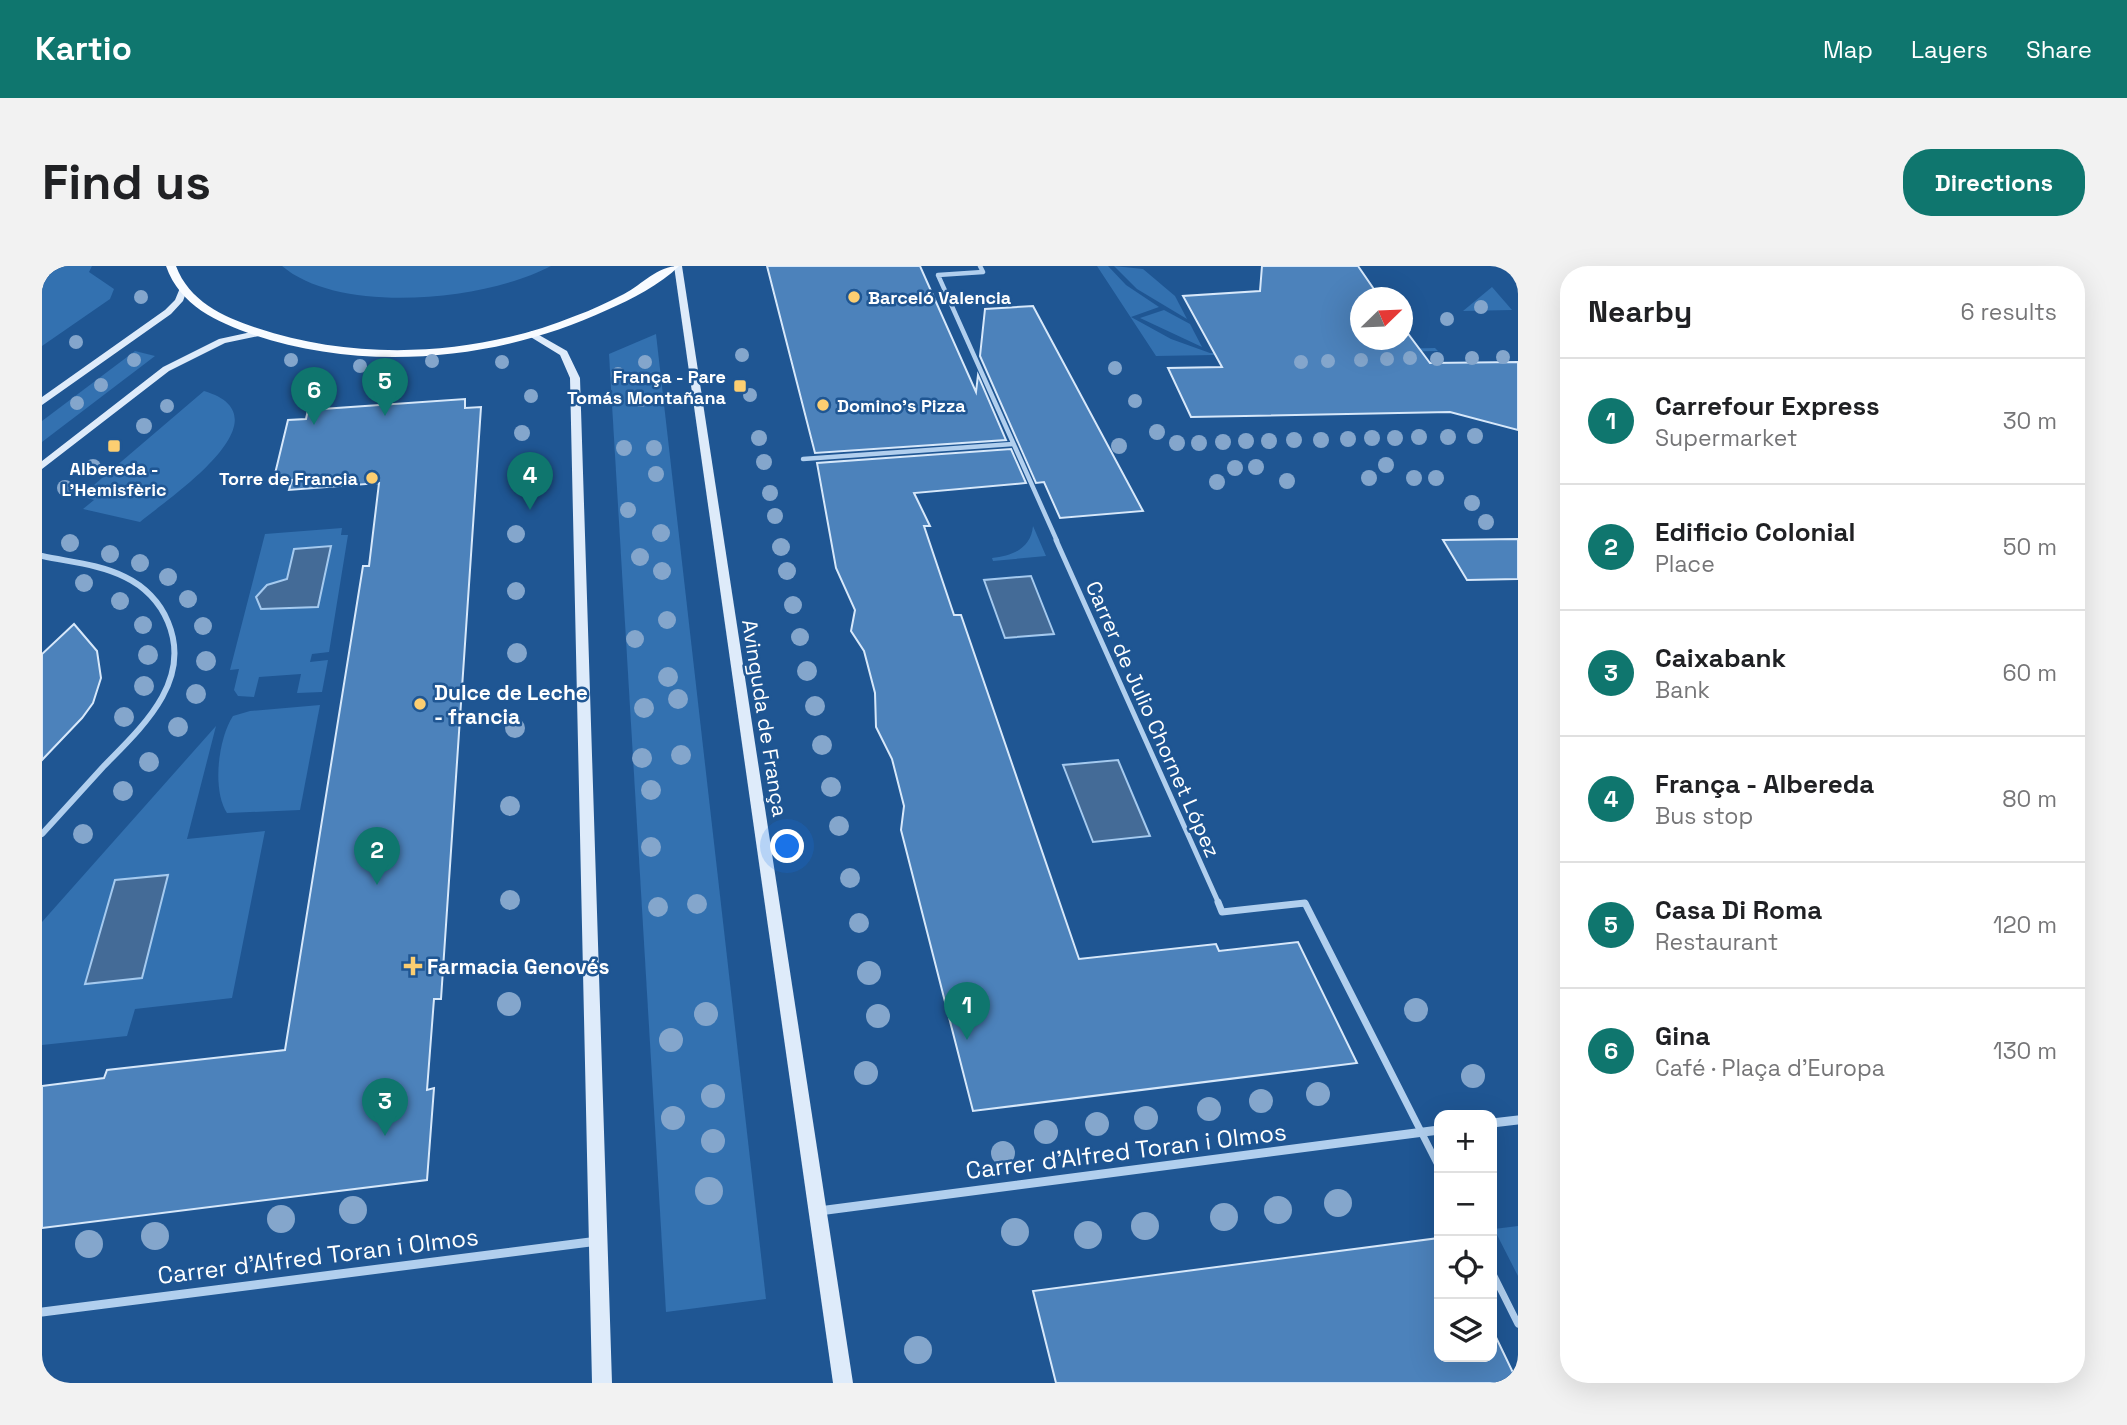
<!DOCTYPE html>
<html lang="en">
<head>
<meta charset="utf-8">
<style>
  :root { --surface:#fff; --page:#f2f2f2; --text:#202124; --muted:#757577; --line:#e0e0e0; --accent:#0f766e }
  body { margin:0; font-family:"Space Grotesk",sans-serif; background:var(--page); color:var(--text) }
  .controls { position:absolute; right:21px; bottom:21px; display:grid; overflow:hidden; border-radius:14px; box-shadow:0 7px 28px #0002 }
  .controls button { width:63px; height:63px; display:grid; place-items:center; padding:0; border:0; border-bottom:2px solid var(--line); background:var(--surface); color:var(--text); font:35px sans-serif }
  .compass { position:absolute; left:1308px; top:21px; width:63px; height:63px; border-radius:50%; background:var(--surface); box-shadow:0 7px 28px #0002; rotate:67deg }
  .you { position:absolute; left:746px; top:581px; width:24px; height:24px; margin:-18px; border:5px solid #fff; border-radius:50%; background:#1a73e8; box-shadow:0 0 0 10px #1a73e833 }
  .badge { display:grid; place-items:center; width:46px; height:46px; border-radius:50%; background:var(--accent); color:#fff; font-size:23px; font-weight:700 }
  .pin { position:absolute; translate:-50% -58px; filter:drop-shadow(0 2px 4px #0008) }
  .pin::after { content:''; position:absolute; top:37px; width:24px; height:21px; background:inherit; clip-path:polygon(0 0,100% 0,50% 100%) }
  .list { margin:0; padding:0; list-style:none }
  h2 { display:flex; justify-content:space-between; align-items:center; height:91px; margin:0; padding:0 28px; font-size:30px }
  h2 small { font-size:23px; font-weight:400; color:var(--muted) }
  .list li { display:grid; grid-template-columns:46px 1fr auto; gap:21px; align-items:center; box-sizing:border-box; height:126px; padding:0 28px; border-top:2px solid var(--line) }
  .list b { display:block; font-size:26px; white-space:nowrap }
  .list p { margin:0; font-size:23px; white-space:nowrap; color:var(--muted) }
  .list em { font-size:23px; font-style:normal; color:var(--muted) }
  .icon { flex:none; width:38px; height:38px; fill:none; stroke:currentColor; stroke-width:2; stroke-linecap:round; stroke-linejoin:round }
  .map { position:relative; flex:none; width:1476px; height:1117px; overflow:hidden; border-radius:28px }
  header { display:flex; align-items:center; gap:42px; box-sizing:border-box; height:98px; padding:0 35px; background:var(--accent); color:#fff }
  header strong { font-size:33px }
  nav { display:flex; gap:38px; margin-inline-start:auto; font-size:24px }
  .intro { display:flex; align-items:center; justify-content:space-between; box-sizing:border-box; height:168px; padding:0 42px }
  h1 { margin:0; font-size:49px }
  .button { padding:18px 32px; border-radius:28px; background:var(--accent); color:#fff; font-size:24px; font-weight:700 }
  main { display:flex; gap:42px; padding:0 42px }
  aside { flex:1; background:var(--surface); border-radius:28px; box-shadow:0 7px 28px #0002 }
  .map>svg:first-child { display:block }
</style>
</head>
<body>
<header>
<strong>Kartio</strong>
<nav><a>Map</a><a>Layers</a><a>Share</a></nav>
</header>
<div class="intro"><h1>Find us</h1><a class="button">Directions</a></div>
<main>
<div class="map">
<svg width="1476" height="1117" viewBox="0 0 1476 1117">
  <rect width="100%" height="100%" fill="#1f5693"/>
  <g fill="#3371b0">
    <polygon points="0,0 50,0 47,6 72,23 68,33 0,80"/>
    <path d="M240,0H509C445,34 299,50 240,0Z"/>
    <polygon points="1055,0 1066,0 1084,19 1117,41 1089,51 1129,73 1168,87 1393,82 1396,85 1114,90"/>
    <polygon points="1072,0 1101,3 1133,30 1145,53 1095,23"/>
    <polygon points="1450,21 1470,44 1421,45"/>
    <polygon points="1122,44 1148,58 1160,81 1098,52"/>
    <polygon points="614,68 724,1033 624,1046 567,88"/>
    <polygon points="93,85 113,90 0,176 0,155"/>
    <path d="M162,125C249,151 127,232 98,256L41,243L52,234L39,230Z"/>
    <path d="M991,260L1004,290L951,295L950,292C971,290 989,282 991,260Z"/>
    <polygon points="300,262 299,269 306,269 287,386 270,388 268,396 286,394 280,426 255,427 259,408 217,411 212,431 196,430 192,424 197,403 188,404 223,268"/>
    <path d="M278,439L258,544L185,547C170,524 176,473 191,450L208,445Z"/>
    <polygon points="174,460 145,573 223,565 190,732 93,743 85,770 0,779 0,656"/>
    <polygon points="1476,960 1476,1010 1452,963"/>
  </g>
  <g fill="#446b97" stroke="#a5caef" stroke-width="2">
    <polygon points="289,280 276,341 219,343 214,331 225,319 245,313 252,283"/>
    <polygon points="989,310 1012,368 963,372 942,314"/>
    <polygon points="1076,494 1108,570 1051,576 1021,499"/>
    <polygon points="126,609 100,712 43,718 73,614"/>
  </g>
  <g fill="#4c82bb" stroke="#d7e8fa" stroke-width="2">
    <polygon points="725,0 878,0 934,126 936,109 964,174 773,187"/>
    <polygon points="1220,0 1316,0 1338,32 1319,32 1319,74 1361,74 1361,61 1388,97 1476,96 1476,164 1408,146 1149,151 1126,102 1180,101 1141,30 1218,25"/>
    <polygon points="991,40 1101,245 1018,252 1002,216 994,217 938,90 943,43"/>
    <polygon points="423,133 423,142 439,141 399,733 392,733 385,824 392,822 385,914 0,962 0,820 62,812 65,804 243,784 321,300 327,300 337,217 247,224 250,214 231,216 246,154 264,153 266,144"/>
    <polygon points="969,183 984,217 872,227 888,260 882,260 912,349 919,349 1037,693 1174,678 1177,685 1256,676 1315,797 931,845 859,564 862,540 850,493 834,461 833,427 822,385 809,365 813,344 794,302 775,197"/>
    <polygon points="1476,273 1476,313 1425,314 1401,274"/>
    <polygon points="32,358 55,385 59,412 51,437 40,452 0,494 0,388"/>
    <polygon points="1397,972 1397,1091 1450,1091 1450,1063 1476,1117 1014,1117 991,1025"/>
  </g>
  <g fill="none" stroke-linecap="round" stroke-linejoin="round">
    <g stroke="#b1cfee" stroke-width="4.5">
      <polyline points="938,0 941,6 896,9 1015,275"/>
      <polyline points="761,193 971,178"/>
    </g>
    <g stroke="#b1cfee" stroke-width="5">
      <polyline points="1014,274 1177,638"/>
      <polyline points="1252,638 1264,638"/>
    </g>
    <g stroke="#b1cfee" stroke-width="7">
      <polyline points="1176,636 1180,646 1263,637 1397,901"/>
      <polyline points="1450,1006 1476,1058"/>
    </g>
    <path stroke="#b1cfee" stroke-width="6" d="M0,290C27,296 57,298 83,311C102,320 118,336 126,356C151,416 99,462 61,501C41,523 20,546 0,568"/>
    <g stroke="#b1cfee" stroke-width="9">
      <polyline points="1450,857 1476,854"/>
      <polyline points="777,945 1397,864"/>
      <polyline points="0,1046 556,975"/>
    </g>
    <g fill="#deebfa" fill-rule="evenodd">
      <polygon points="632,0 640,0 811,1117 791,1117"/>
      <polygon points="138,22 145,24 141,35 129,48 0,139 0,131 123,44 133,34"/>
      <polygon points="214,65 217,66 217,70 183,77 127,105 0,203 0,195 121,101 177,73"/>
      <polygon points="490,65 525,85 538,112 570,1117 550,1117 528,112 518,89 487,70 485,68"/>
    </g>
    <path fill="#f8fbff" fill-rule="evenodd" d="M124,0H134C147,35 181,51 215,62C316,96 435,90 533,50C550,44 566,36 582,28C601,18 615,0 637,0C618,19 590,33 565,44C458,94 325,107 212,69C175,56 138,40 124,0Z"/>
  </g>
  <g fill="#84a6cc">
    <circle cx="99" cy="31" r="7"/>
    <circle cx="1439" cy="41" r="7"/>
    <circle cx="1405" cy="53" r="7"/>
    <circle cx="34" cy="76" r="7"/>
    <circle cx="700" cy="89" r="7"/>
    <circle cx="1461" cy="91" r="7"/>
    <circle cx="1368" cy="92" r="7"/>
    <circle cx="1430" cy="92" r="7"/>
    <circle cx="1345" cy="93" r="7"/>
    <circle cx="1395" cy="93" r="7"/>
    <circle cx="92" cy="94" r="7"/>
    <circle cx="249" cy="94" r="7"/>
    <circle cx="1319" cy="94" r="7"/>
    <circle cx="390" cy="95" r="7"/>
    <circle cx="1286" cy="95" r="7"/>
    <circle cx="460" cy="96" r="7"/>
    <circle cx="603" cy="96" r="7"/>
    <circle cx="1259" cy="96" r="7"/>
    <circle cx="318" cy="100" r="7"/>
    <circle cx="1073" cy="102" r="7"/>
    <circle cx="576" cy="108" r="7"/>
    <circle cx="59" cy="119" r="7"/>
    <circle cx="708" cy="129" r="7"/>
    <circle cx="489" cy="130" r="7"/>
    <circle cx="599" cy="134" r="7"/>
    <circle cx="1093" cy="135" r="7"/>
    <circle cx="35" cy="137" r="7"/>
    <circle cx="125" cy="140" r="7"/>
    <circle cx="102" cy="160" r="8"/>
    <circle cx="1115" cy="166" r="8"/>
    <circle cx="480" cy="167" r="8"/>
    <circle cx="1433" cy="170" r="8"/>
    <circle cx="1377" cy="171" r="8"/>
    <circle cx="1406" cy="171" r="8"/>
    <circle cx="717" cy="172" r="8"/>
    <circle cx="1330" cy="172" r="8"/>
    <circle cx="1353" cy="172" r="8"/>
    <circle cx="1306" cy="173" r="8"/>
    <circle cx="1252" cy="174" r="8"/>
    <circle cx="1279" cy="174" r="8"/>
    <circle cx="1204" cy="175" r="8"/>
    <circle cx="1227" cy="175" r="8"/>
    <circle cx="1181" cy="176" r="8"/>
    <circle cx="1135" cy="177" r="8"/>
    <circle cx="1157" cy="177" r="8"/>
    <circle cx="1077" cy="180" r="8"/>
    <circle cx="582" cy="182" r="8"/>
    <circle cx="612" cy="182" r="8"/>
    <circle cx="722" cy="196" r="8"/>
    <circle cx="1344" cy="199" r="8"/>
    <circle cx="51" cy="201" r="8"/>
    <circle cx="1214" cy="201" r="8"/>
    <circle cx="1193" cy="202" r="8"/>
    <circle cx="614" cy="208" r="8"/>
    <circle cx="1327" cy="212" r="8"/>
    <circle cx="1372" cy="212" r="8"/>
    <circle cx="1394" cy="212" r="8"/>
    <circle cx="476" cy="213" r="8"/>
    <circle cx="1245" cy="215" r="8"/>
    <circle cx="1175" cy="216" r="8"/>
    <circle cx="23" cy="222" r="8"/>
    <circle cx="728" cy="227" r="8"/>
    <circle cx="1430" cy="237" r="8"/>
    <circle cx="586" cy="244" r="8"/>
    <circle cx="733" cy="250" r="8"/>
    <circle cx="1444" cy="256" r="8"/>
    <circle cx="619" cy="267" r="9"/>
    <circle cx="474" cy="268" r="9"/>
    <circle cx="28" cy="277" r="9"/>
    <circle cx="739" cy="281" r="9"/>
    <circle cx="68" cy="288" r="9"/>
    <circle cx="598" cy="291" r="9"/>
    <circle cx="98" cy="297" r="9"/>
    <circle cx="620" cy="305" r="9"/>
    <circle cx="745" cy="305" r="9"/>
    <circle cx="126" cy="311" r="9"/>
    <circle cx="42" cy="317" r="9"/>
    <circle cx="474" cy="325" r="9"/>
    <circle cx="146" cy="333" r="9"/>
    <circle cx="78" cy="335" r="9"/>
    <circle cx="751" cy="339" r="9"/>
    <circle cx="625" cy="354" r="9"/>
    <circle cx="101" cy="359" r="9"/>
    <circle cx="161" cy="360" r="9"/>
    <circle cx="758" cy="371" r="9"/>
    <circle cx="593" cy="373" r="9"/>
    <circle cx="475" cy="387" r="10"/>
    <circle cx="106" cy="389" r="10"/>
    <circle cx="164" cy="395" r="10"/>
    <circle cx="765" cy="405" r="10"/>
    <circle cx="626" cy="411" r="10"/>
    <circle cx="102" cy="420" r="10"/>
    <circle cx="154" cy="428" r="10"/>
    <circle cx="636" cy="433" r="10"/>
    <circle cx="773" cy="440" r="10"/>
    <circle cx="602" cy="442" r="10"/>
    <circle cx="82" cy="451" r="10"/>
    <circle cx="136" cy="461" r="10"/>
    <circle cx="473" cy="462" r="10"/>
    <circle cx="780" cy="479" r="10"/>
    <circle cx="639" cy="489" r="10"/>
    <circle cx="600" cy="492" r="10"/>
    <circle cx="107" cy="496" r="10"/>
    <circle cx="789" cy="521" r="10"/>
    <circle cx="609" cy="524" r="10"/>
    <circle cx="81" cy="525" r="10"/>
    <circle cx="468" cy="540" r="10"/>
    <circle cx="797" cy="560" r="10"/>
    <circle cx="41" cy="568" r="10"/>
    <circle cx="609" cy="581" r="10"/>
    <circle cx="808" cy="612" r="10"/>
    <circle cx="468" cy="634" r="10"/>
    <circle cx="655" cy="638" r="10"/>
    <circle cx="616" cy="641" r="10"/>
    <circle cx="817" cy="657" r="10"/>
    <circle cx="827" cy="707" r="12"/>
    <circle cx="467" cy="738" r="12"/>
    <circle cx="1374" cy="744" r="12"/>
    <circle cx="664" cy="748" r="12"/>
    <circle cx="836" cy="750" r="12"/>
    <circle cx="629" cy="774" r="12"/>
    <circle cx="824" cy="807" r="12"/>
    <circle cx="1431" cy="810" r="12"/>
    <circle cx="1276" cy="828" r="12"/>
    <circle cx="671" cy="830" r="12"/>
    <circle cx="1219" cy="835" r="12"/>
    <circle cx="1167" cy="843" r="12"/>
    <circle cx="631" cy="852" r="12"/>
    <circle cx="1104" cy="852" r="12"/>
    <circle cx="1055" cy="858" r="12"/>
    <circle cx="1004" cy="866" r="12"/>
    <circle cx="671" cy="875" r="12"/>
    <circle cx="961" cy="887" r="12"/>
    <circle cx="667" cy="925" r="14"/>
    <circle cx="1296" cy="937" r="14"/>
    <circle cx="311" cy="944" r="14"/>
    <circle cx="1236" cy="944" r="14"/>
    <circle cx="1182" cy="951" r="14"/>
    <circle cx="239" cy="953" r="14"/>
    <circle cx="1103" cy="960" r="14"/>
    <circle cx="973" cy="966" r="14"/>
    <circle cx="1046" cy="969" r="14"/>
    <circle cx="113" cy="970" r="14"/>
    <circle cx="47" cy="978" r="14"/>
    <circle cx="876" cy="1084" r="14"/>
  </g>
  <g fill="#fcce71" stroke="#1f5693" stroke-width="2.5">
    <circle cx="812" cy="31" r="7"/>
    <rect x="691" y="113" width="14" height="14" rx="3.5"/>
    <circle cx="781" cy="139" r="7"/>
    <rect x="65" y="173" width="14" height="14" rx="3.5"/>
    <circle cx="330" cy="212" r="7"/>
    <circle cx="378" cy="438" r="7"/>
    <path d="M367.5 689.5h7v7h7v7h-7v7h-7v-7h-7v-7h7z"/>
  </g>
  <g text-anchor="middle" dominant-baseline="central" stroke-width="5" stroke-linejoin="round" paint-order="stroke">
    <g font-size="18" font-weight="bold" fill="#fff" stroke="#1f5693" text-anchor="start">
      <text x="826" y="31">Barceló Valencia</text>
      <text x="684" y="110" text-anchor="end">França - Pare<tspan x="684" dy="21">Tomás Montañana</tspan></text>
      <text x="795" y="139">Domino’s Pizza</text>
      <text x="72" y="202" text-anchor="middle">Albereda -<tspan x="72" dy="21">L'Hemisfèric</tspan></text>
      <text x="316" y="212" text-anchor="end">Torre de Francia</text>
    </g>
    <g font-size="21" font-weight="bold" fill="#fff" stroke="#1f5693" text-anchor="start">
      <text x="392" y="426">Dulce de Leche<tspan x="392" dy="24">- francia</tspan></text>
      <text x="385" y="700">Farmacia Genovés</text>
    </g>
    <g font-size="21" fill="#fff" stroke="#1f5693">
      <text transform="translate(723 452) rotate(81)">Avinguda de França</text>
      <text transform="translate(1111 453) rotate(66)">Carrer de Julio Chornet López</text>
    </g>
    <g font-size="24" fill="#fff" stroke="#1f5693">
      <text transform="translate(1084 885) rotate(-7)">Carrer d'Alfred Toran i Olmos</text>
      <text transform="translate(276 990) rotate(-7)">Carrer d'Alfred Toran i Olmos</text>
    </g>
  </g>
</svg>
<div class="controls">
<button>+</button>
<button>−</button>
<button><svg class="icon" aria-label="locate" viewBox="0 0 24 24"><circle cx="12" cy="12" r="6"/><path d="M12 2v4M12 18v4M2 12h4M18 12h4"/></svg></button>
<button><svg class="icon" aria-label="layers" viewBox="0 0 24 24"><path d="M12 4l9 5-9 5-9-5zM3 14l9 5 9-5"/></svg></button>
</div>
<svg class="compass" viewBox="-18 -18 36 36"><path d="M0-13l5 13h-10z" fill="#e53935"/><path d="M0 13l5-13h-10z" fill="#757577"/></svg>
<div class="you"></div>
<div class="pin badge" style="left:925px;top:774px">1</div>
<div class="pin badge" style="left:335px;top:619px">2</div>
<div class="pin badge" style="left:343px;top:870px">3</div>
<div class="pin badge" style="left:488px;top:244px">4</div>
<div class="pin badge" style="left:343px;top:150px">5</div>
<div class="pin badge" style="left:272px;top:159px">6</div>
</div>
<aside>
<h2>Nearby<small>6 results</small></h2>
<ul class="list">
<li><span class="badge">1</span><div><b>Carrefour Express</b><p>Supermarket</p></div><em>30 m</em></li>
<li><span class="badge">2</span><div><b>Edificio Colonial</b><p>Place</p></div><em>50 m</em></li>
<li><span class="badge">3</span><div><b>Caixabank</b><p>Bank</p></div><em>60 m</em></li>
<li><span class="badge">4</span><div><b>França - Albereda</b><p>Bus stop</p></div><em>80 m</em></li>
<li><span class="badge">5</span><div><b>Casa Di Roma</b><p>Restaurant</p></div><em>120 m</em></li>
<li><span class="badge">6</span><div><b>Gina</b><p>Café · Plaça d'Europa</p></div><em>130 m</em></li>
</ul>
</aside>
</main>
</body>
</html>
